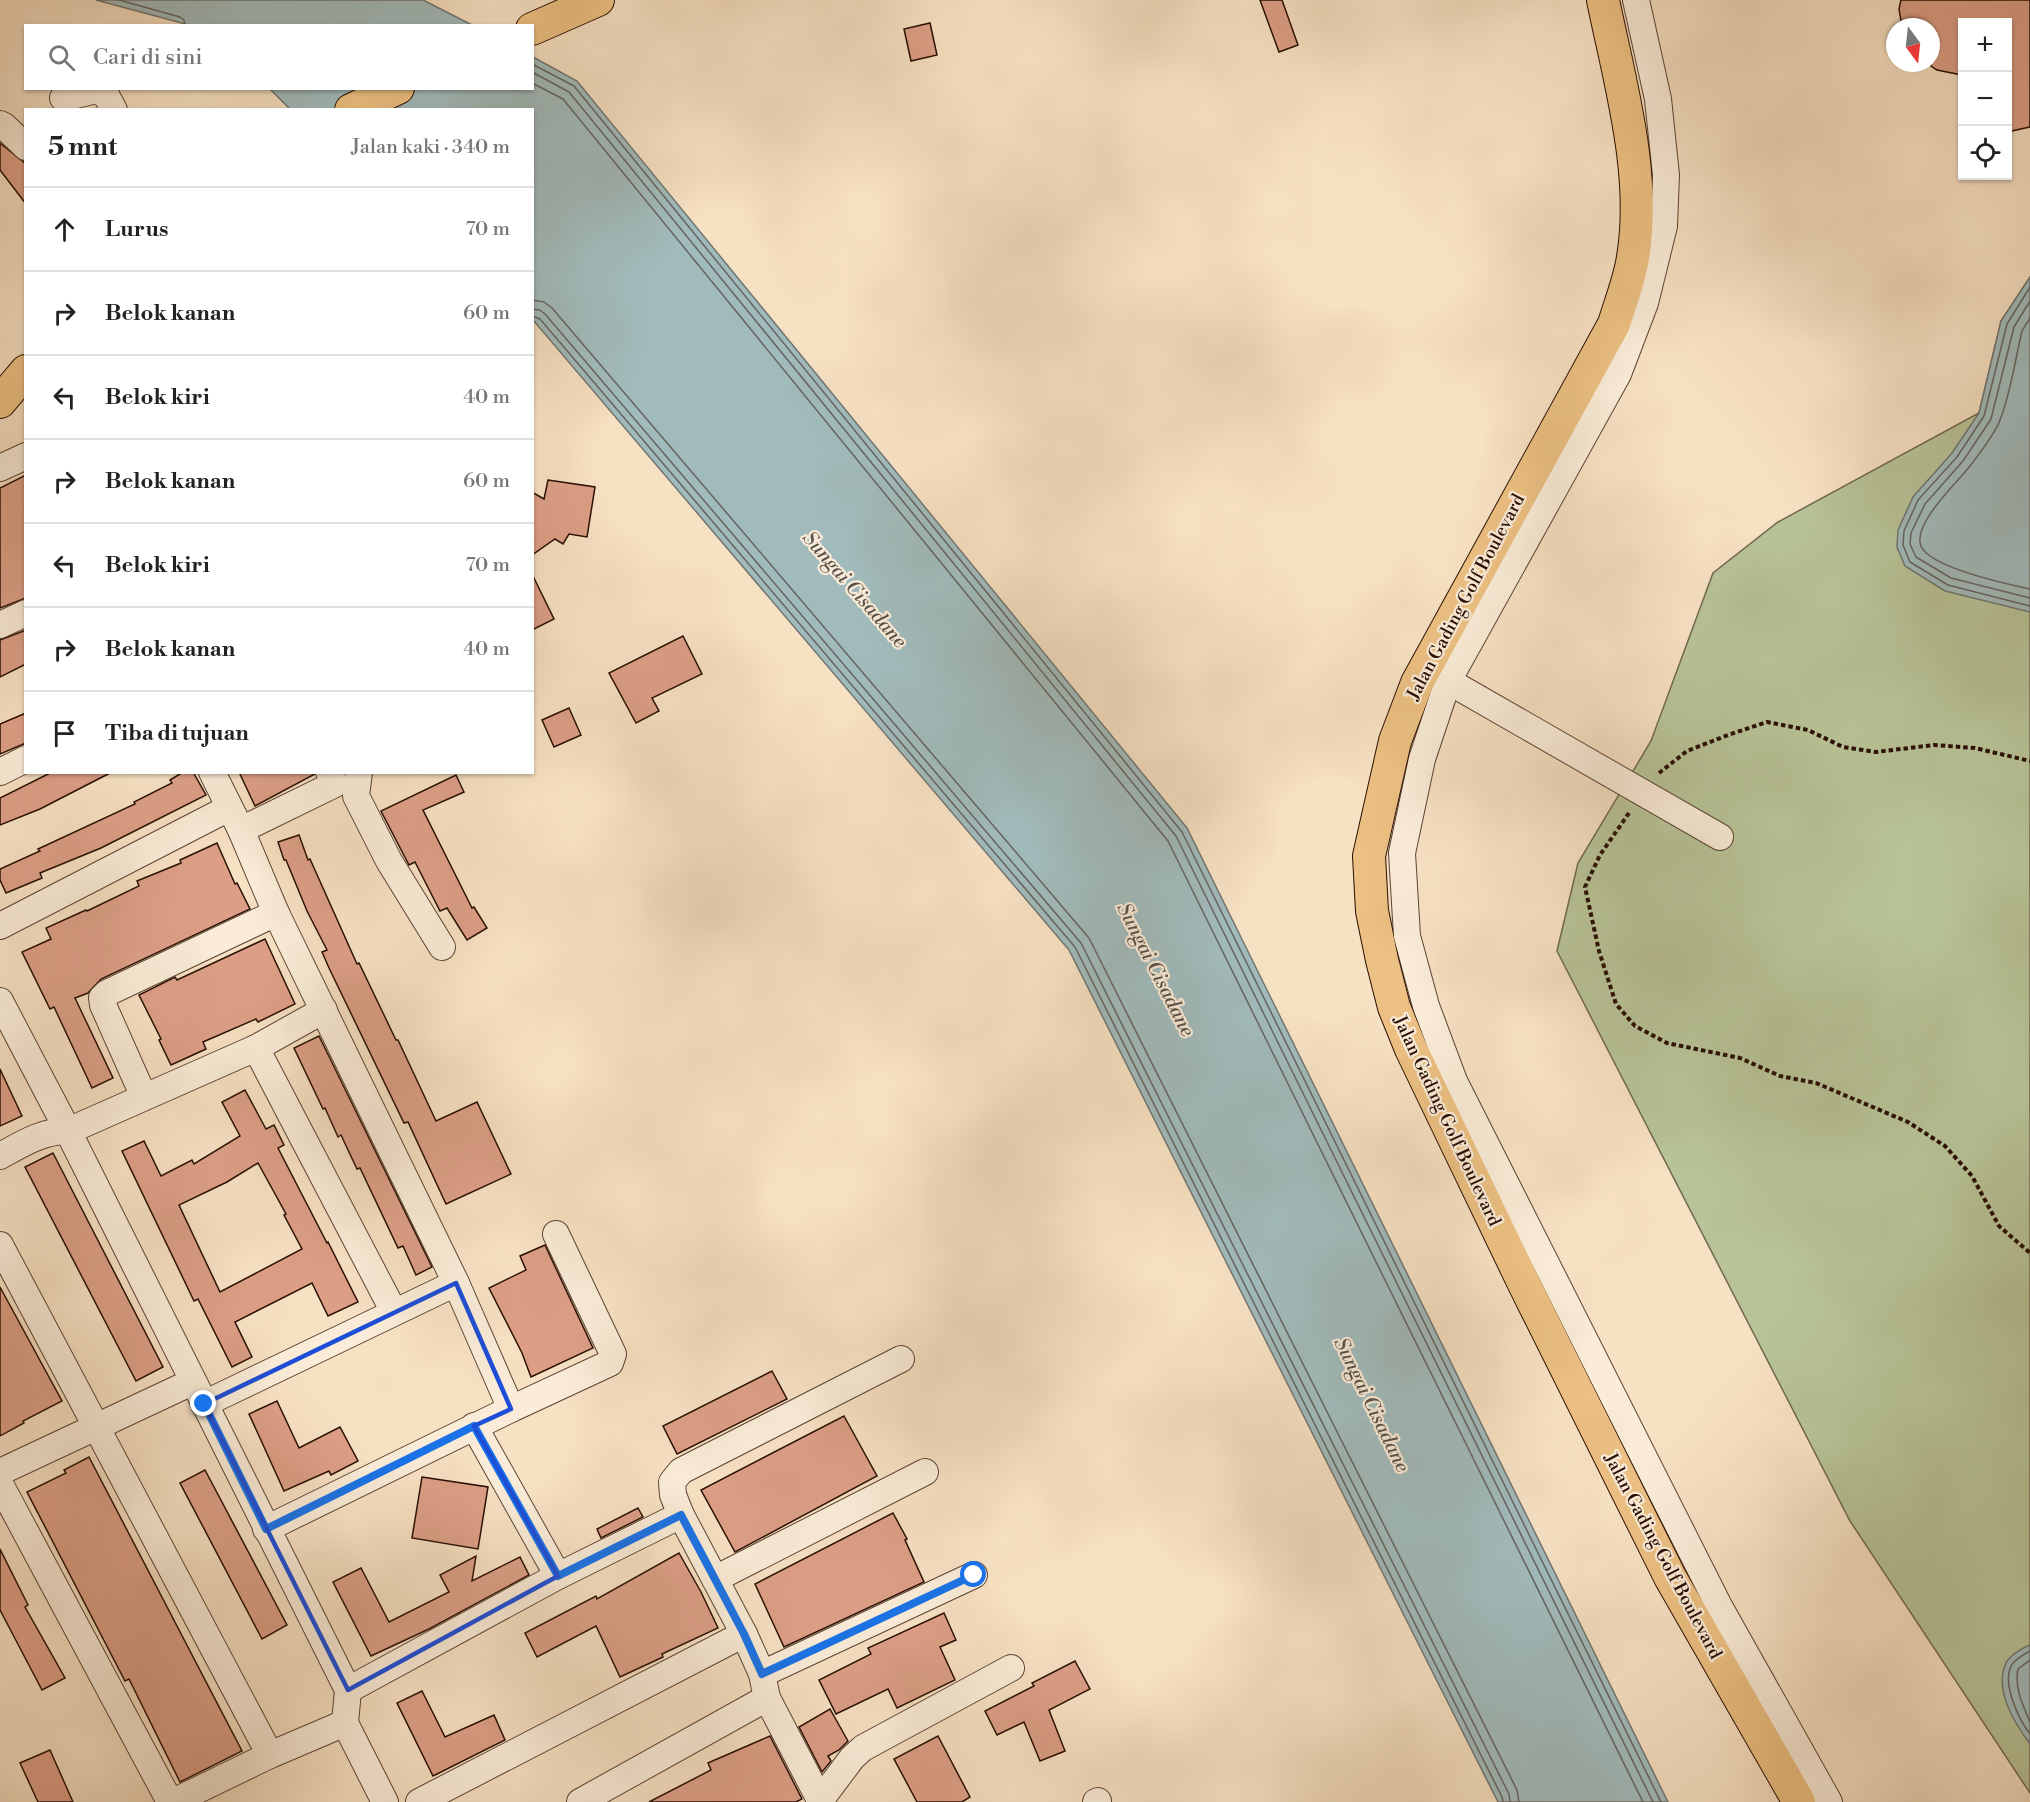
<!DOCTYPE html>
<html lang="id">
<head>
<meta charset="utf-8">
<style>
  :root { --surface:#fff; --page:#f2f2f2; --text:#222; --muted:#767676; --line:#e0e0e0 }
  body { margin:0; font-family:"Libre Bodoni",serif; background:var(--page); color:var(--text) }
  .controls { position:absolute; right:18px; top:18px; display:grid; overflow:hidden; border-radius:0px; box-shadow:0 2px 4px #0004 }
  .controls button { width:54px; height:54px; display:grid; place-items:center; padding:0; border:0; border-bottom:2px solid var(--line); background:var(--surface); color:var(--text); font:30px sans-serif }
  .compass { position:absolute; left:1886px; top:18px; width:54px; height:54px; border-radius:50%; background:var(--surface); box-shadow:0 2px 4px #0004; rotate:165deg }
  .stop { position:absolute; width:18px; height:18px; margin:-14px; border:4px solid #1a73e8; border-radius:50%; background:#fff }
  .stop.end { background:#1a73e8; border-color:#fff; box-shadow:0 2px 6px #0008 }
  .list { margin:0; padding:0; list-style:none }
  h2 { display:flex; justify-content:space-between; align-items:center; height:78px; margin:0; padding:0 24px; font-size:26px }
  h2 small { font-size:20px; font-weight:400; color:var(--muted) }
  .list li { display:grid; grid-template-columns:39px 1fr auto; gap:18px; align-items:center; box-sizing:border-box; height:84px; padding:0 24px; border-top:2px solid var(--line) }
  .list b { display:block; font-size:22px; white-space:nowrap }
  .list em { font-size:20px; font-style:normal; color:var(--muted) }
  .icon { flex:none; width:33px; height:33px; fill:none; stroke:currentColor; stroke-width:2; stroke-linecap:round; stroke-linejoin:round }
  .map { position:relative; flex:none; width:2030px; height:1802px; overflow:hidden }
  .search { position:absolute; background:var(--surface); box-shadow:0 2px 4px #0004; left:24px; top:24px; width:510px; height:66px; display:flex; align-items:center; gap:15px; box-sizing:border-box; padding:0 21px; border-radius:0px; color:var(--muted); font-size:22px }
  .panel { position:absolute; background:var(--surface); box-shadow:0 2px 4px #0004; left:24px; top:108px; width:510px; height:666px; border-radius:0px }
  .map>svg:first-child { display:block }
</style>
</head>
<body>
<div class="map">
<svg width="2030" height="1802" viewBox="0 0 2030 1802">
  <rect width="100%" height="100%" fill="#f7e1c3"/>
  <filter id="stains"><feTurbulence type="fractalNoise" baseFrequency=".00333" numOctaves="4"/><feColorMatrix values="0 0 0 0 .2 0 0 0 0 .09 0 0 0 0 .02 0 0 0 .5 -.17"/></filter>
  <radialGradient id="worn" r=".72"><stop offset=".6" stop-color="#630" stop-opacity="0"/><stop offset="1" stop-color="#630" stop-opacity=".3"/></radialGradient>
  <polygon fill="#b8c498" stroke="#70694e" stroke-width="1.5" points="2030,277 2030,1793 1850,1521 1557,951 1578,863 1651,741 1713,573 1778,522 1979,413 2001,321"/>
  <g fill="#a1bbbc" stroke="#717672" stroke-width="1.5">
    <polygon points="96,0 423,0 472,25 189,25"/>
    <polygon points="533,57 577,81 1187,828 1668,1802 1498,1802 1069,950 533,320 532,110 290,109 270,89 532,88"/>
    <polygon points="2030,277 2030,612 1945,591 1905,566 1897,547 1898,530 1913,497 1952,453 1979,413 2001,321"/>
    <path d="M2030,1645V1744C2015,1724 1995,1691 2005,1665C2009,1655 2021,1649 2030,1645Z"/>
  </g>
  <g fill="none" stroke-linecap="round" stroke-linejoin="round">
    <g stroke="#656460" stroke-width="1.5">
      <polyline points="119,0 180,17 184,20 185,26"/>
      <polyline points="532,64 574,86 1182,832 1661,1802"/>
      <polyline points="532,72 569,92 1176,836 1653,1802"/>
      <polyline points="532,83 563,99 1168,841 1643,1802"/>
      <polyline points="2030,287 2007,324 1984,416 1957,457 1918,500 1904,531 1903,545 1910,562 1948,585 2030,606"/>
      <polyline points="532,300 544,302 552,308 1089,938 1517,1790 1519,1802"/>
      <polyline points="2030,301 2014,327 1991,419 1963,461 1925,504 1911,533 1910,544 1916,557 1951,578 2030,598"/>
      <polyline points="532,309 540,310 545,314 1081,943 1509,1794 1510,1802"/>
      <polyline points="532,316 540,319 1075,947 1502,1797 1503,1802"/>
      <path d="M2030,318L2022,331C2015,360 2011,392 2000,420C1995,434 1979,454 1970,466C1957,483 1912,524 1921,546C1930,568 2007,584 2030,589"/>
      <path d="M2030,1651C2023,1655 2015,1659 2011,1666C2002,1684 2019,1720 2030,1734"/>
      <path d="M2030,1660L2018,1669C2014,1688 2023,1705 2030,1722"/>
    </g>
  </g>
  <g fill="#dc9f86" stroke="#290e03" stroke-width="1.5" fill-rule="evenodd">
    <polygon points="1260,0 1282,0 1298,45 1279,52"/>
    <polygon points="1901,0 2030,0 2030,127 2007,132 2007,22 1962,22 1962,75 1937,70 1931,66 1931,27 1902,27 1899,9"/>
    <polygon points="930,23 937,55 911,61 904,29"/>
    <polygon points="0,143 26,164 26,204 0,170"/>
    <polygon points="26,475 26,598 0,608 0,488"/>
    <polygon points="548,480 595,487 587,537 569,534 563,544 555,539 532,555 532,492 544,499"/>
    <polygon points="532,574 554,619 532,630"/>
    <polygon points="26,630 26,664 0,677 0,640"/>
    <polygon points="683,636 702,674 652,698 659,711 636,723 609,673"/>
    <polygon points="569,708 581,735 554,747 542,720"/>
    <polygon points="26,713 26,743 0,754 0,724"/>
    <polygon points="52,772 112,772 40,809 0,825 0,798"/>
    <polygon points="183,772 193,772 206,795 101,848 40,873 42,878 6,893 0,880 0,869 40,851 38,849 135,804 134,802 172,783 170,780"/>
    <polygon points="239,772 314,772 315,774 255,806"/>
    <polygon points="456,775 464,792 423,810 472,908 474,907 487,928 467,940 447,908 440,911 415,862 409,865 381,811"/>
    <polygon points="299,835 308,860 310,859 357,964 359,963 396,1040 398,1040 436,1121 477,1102 511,1174 446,1204 408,1122 404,1123 329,968 322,952 327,950 307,911 286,860 284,860 278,842"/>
    <polygon points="217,843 235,884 237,883 250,909 101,979 88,993 75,998 113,1078 92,1088 54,1007 50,1009 22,952 51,939 46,928 86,910 87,911 139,886 137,881 181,863 180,860"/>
    <polygon points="265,939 295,1004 258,1022 256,1019 203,1042 206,1049 171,1065 159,1040 161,1039 139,995 175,977 177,980"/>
    <polygon points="319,1036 432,1267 416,1275 403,1246 398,1248 360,1168 357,1169 341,1135 338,1137 325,1108 323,1109 294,1048"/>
    <polygon points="0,1069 22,1116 0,1126"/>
    <path d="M245,1090L266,1129L274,1125L284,1145L278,1148L327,1243L328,1242L358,1302L328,1316L312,1283L235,1322L252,1357L232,1367L198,1299L194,1301L122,1151L144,1141L161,1176L192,1160L194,1164L240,1136L222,1102ZM258,1163L286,1214L284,1215L302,1249L220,1292L179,1205L227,1182Z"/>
    <polygon points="53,1153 163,1367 136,1381 25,1167"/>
    <polygon points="545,1245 593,1348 531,1377 522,1353 489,1288 526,1270 520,1256"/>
    <polygon points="0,1287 62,1401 23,1421 24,1423 0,1436"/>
    <polygon points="772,1371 787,1399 677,1454 663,1426"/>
    <polygon points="277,1401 299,1448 340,1427 358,1461 331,1475 329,1471 284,1491 249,1414"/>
    <polygon points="844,1416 877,1476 735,1552 701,1490"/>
    <polygon points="89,1457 242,1751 180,1782 129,1679 125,1681 27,1492 66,1473 64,1470"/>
    <polygon points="205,1470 287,1625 262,1639 180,1483"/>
    <polygon points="422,1477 488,1487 478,1549 412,1538"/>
    <polygon points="638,1508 643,1517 601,1538 597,1529"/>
    <polygon points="893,1513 907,1539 905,1540 924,1582 784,1647 755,1584"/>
    <polygon points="0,1549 28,1605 25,1607 65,1678 42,1690 0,1610"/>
    <polygon points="679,1553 701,1592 718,1628 662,1654 663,1657 620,1677 596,1626 537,1657 525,1633 596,1596 597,1599"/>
    <polygon points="476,1556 472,1581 520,1557 529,1575 429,1629 371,1656 333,1582 361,1568 389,1622 449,1592 440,1575"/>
    <polygon points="944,1613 956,1640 940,1647 955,1680 897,1708 888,1689 836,1714 819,1680 871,1654 868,1648"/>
    <polygon points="1075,1661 1090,1689 1049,1710 1065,1751 1040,1761 1024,1722 997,1735 985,1711 1034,1686 1032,1683"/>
    <polygon points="422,1691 445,1737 494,1715 505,1740 433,1776 397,1703"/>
    <polygon points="830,1709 848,1741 839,1750 828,1756 831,1761 822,1772 799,1727"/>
    <polygon points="770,1736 802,1799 796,1802 649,1802 711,1770 708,1763"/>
    <polygon points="938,1736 970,1797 962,1802 917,1802 894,1759"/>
    <polygon points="50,1750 73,1802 38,1802 20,1763"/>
  </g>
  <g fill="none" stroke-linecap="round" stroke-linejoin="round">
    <defs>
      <g id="minor">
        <polyline points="1636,0 1658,99 1666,175 1664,226 1645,303 1618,374 1448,681 1422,759 1402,853 1407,936 1426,1006 1454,1081 1719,1606 1829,1802"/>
        <polyline points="63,98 96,90 106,95 114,110"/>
        <polyline points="0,124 4,126 26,147"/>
        <polyline points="0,468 26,456"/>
        <polyline points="0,625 26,613"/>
        <polyline points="1448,681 1720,837"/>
        <polyline points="0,772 26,759"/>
        <polyline points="212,772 241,830 276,913 456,1283 511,1409 266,1529"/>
        <polyline points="359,772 356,796 389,861 442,947"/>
        <polyline points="241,830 335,784 329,772"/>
        <polyline points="0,926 229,808"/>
        <polyline points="0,1001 68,1131 348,1690 345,1723 385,1802"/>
        <polyline points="256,1048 394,1312"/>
        <polyline points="144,1097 103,1005 102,998 107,993 276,913"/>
        <path d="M0,1156C22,1144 42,1131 68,1131L256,1048L324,1010"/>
        <polyline points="0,1245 270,1755"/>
        <polyline points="204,1404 456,1283"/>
        <polyline points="511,1409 610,1363 613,1354 556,1234"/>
        <polyline points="474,1426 558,1576"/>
        <polyline points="0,1472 192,1382"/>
        <polyline points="0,1484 170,1802"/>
        <polyline points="715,1579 925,1472"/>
        <polyline points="762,1674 974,1575"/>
        <polyline points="348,1690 558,1576 681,1515"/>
        <polyline points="173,1802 270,1755 345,1723"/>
        <polyline points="419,1802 744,1634"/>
        <polyline points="580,1802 767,1698"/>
        <polyline points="819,1802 852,1758 863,1748 1011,1668"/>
        <polyline points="821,1802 767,1698 762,1674 744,1634 681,1515 673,1495 672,1482 681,1471 901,1359"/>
        <polyline points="1096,1802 1098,1801"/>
      </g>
      <g id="major">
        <path d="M1603,0C1620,83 1648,178 1632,263C1628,284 1620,304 1614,324L1417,683L1395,741L1369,856L1372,911L1382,960L1394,1007L1411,1049L1524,1284L1670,1577L1799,1802"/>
        <polyline points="532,29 598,0"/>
        <polyline points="351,110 398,88"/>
        <polyline points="0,402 26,371"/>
      </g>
    </defs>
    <use href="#minor" stroke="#5c4333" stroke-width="28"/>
    <use href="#major" stroke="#290e03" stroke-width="34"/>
    <g stroke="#290e03" stroke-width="4" stroke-dasharray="4.5 3" stroke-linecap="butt">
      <polyline points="1659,773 1687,751 1728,735 1767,722 1808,730 1843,747 1876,752 1934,745 1975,748 2030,761"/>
      <polyline points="1629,813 1600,855 1585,887 1599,951 1616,1004 1635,1026 1667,1043 1740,1058 1780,1076 1816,1083 1908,1122 1945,1146 1972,1176 1999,1226 2030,1253"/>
    </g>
    <use href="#minor" stroke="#faecd8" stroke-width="26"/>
    <use href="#major" stroke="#ecc082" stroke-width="32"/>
  </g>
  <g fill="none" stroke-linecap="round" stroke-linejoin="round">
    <polyline stroke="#1a73e8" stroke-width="8" points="204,1404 266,1529 474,1426 558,1576 681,1515 744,1634 762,1674 974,1575"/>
  </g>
  <path fill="none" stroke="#1d4ed8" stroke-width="4.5" stroke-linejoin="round" d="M456,1283L511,1409L474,1426L558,1576L348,1690L204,1404Z"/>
  <g text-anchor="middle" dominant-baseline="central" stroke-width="4.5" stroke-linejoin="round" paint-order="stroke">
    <g font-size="18" fill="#290e03" stroke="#faecd8">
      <text transform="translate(1466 597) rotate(-62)">Jalan Gading Golf Boulevard</text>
      <text transform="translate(1447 1121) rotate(65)">Jalan Gading Golf Boulevard</text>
      <text transform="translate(1663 1556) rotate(62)">Jalan Gading Golf Boulevard</text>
    </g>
    <g font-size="20" font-style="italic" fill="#59534d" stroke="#faecd8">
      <text transform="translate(854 590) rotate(49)">Sungai Cisadane</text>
      <text transform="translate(1155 970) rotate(63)">Sungai Cisadane</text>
      <text transform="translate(1371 1405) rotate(64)">Sungai Cisadane</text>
    </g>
  </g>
  <rect width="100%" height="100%" filter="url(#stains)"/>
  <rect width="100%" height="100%" fill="url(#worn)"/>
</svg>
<div class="controls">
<button>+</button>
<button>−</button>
<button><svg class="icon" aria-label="locate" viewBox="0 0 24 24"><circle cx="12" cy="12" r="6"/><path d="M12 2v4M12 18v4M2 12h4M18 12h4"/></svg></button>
</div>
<svg class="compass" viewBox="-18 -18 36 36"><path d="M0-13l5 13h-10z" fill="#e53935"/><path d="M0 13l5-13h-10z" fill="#767676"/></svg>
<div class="stop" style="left:974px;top:1575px"></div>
<div class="stop end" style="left:204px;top:1404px"></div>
<div class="search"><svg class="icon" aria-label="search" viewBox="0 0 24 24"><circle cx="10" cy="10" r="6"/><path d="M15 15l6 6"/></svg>Cari di sini</div>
<section class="panel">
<h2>5 mnt<small>Jalan kaki · 340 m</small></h2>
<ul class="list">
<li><svg class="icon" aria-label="ahead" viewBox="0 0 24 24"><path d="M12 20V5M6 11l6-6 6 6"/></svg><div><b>Lurus</b></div><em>70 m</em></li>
<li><svg class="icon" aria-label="right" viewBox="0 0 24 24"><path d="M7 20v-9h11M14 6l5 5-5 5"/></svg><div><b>Belok kanan</b></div><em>60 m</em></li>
<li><svg class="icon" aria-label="left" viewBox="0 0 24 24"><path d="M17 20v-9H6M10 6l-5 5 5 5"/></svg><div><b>Belok kiri</b></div><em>40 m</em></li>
<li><svg class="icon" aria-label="right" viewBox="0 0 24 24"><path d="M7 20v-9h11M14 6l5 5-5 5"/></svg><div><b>Belok kanan</b></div><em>60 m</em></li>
<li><svg class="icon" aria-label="left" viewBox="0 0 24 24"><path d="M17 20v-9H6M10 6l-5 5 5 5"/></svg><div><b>Belok kiri</b></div><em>70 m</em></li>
<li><svg class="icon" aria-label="right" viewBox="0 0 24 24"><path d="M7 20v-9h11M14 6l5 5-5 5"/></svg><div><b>Belok kanan</b></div><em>40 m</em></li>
<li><svg class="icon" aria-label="arrive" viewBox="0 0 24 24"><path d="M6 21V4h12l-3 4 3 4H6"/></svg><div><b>Tiba di tujuan</b></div></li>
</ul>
</section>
</div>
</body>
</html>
